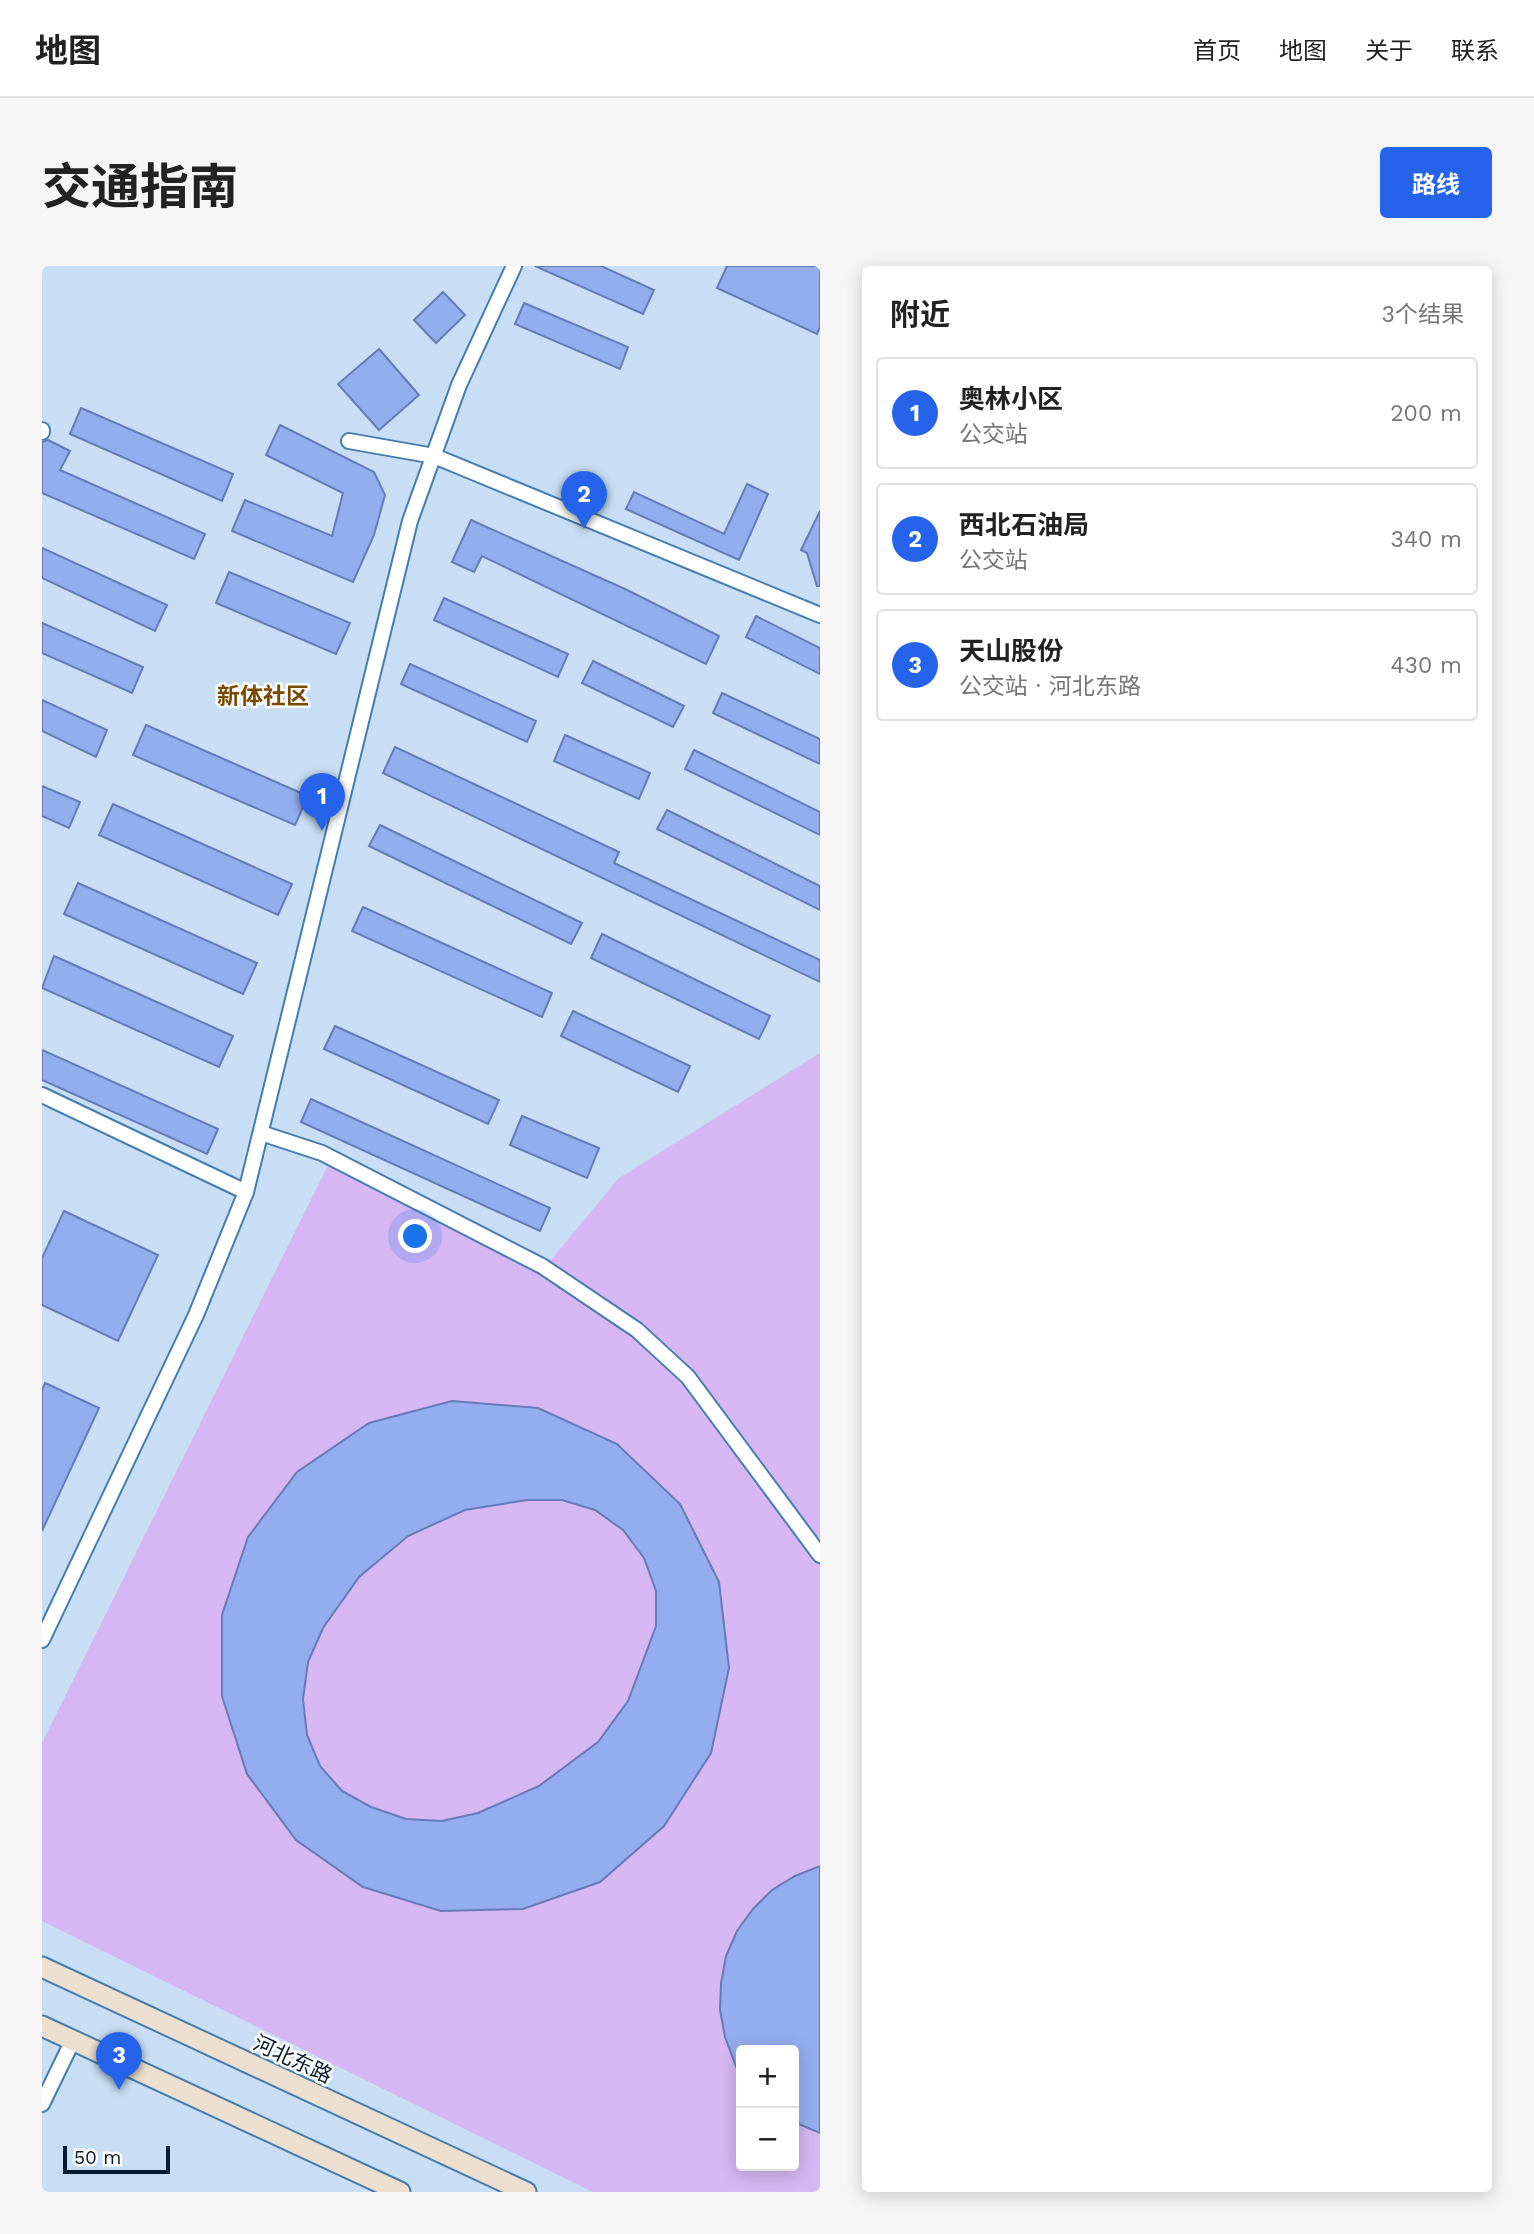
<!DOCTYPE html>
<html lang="zh">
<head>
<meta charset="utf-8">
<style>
  :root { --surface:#fff; --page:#f6f6f6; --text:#222; --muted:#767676; --line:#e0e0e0; --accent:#2563eb }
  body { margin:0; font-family:"Work Sans","Noto Sans SC",sans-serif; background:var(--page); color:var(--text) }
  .controls { position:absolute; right:21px; bottom:21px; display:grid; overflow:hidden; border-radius:7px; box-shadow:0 4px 18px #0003 }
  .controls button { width:63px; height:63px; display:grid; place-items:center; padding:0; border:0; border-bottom:2px solid var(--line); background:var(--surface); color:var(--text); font:35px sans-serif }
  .scale { position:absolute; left:21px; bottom:18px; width:107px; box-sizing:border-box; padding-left:7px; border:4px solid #041a2e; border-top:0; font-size:19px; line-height:24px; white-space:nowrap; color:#041a2e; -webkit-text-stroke:5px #fcfcfc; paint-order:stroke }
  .you { position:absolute; left:374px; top:971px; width:24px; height:24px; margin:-18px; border:5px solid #fff; border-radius:50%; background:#1a73e8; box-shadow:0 0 0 10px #1a73e833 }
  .badge { display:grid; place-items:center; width:46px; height:46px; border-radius:50%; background:var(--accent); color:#fff; font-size:23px; font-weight:700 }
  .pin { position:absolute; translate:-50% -58px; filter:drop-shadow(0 2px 4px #0008) }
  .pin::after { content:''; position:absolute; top:37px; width:24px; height:21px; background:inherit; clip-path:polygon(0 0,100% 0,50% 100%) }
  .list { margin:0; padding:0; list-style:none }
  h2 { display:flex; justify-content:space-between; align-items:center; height:91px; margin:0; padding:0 28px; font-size:30px }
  h2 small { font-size:23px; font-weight:400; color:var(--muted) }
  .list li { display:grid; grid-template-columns:46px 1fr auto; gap:21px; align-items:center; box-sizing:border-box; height:112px; margin:0 14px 14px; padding:0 14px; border:2px solid var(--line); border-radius:7px }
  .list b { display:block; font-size:26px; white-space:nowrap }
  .list p { margin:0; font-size:23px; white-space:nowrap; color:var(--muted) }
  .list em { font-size:23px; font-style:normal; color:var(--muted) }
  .map { position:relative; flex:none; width:778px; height:1926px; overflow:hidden; border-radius:7px }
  header { display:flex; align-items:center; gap:42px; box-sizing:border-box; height:98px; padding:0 35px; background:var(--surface); border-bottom:2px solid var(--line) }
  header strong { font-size:33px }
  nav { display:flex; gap:38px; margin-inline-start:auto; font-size:24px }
  .intro { display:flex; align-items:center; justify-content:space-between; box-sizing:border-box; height:168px; padding:0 42px }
  h1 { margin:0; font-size:49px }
  .button { padding:18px 32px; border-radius:7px; background:var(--accent); color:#fff; font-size:24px; font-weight:700 }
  main { display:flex; gap:42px; padding:0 42px }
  aside { flex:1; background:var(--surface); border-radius:7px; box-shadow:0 4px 18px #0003 }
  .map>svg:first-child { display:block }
</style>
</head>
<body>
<header>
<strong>地图</strong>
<nav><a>首页</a><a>地图</a><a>关于</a><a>联系</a></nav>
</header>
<div class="intro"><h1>交通指南</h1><a class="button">路线</a></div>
<main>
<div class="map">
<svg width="778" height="1926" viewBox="0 0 778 1926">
  <rect width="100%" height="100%" fill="#c7def4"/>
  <path fill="#d6b7f3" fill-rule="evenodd" d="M778,787V1926H551L0,1655V1477L286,899L509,994L577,912ZM699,1784H752V1900H699Z"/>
  <g fill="#94adee" stroke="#647bb8" stroke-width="2" fill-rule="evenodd">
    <polygon points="493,0 559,0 612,24 601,48"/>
    <polygon points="685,0 778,0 778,61 775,68 675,22"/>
    <polygon points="401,26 423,49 394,77 372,54"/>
    <polygon points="482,37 586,81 578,103 473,58"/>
    <polygon points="337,83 377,129 337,164 296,118"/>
    <polygon points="39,142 191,208 180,235 28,168"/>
    <polygon points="238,159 332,206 343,229 332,269 311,316 190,265 203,234 290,270 301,227 224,189"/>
    <polygon points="6,174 28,185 18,204 163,268 152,293 0,227 0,176"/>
    <polygon points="705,218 726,228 697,294 584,243 592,226 682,268"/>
    <polygon points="778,245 778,320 775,320 765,287 759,284"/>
    <polygon points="429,254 583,323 677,370 664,398 440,290 432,306 410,296"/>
    <polygon points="0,282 125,339 113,365 0,312"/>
    <polygon points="187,306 308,357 294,388 174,337"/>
    <polygon points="402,332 526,388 516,411 392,354"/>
    <polygon points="714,350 778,382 778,408 704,371"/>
    <polygon points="0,357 101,401 90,427 0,387"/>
    <polygon points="551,395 642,440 631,461 540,417"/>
    <polygon points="368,398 494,455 485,476 359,418"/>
    <polygon points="680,427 778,473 778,498 671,447"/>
    <polygon points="0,434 65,464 54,491 0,465"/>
    <polygon points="104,459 266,530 253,559 91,489"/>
    <polygon points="523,469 608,507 597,533 512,495"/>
    <polygon points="353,481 577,586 572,597 778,694 778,716 341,507"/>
    <polygon points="652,484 778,546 778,569 643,503"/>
    <polygon points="0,520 38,536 27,562 0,550"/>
    <polygon points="71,538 250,618 236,649 57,569"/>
    <polygon points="625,544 778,620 778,644 615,563"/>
    <polygon points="338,559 540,657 529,678 327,580"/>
    <polygon points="36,617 215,697 201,728 22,648"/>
    <polygon points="321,641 510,727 500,751 310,665"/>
    <polygon points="560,668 728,750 717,773 549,692"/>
    <polygon points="12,690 191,770 177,801 0,722"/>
    <polygon points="531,745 648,800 636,826 519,770"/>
    <polygon points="293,760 457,834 446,858 282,783"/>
    <polygon points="0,784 176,863 165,888 0,814"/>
    <polygon points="269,833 508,942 498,965 259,856"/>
    <polygon points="480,850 557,882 545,912 468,879"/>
    <polygon points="22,945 116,989 76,1075 0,1039 0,992"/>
    <polygon points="3,1117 57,1142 0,1265 0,1124"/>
    <path d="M410,1135L496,1142L575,1178L638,1238L677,1316L687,1402L669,1487L622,1560L558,1616L481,1643L399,1645L321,1621L254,1574L205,1508L180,1430V1349L206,1271L255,1206L327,1157ZM485,1234H520L553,1244L581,1264L602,1292L614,1325V1360L586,1435L556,1476L497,1520L436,1547L400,1555L364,1553L329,1541L300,1525L278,1500L265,1469L261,1433L266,1396L281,1362L317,1311L366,1270L423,1244Z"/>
    <polygon points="778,1600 778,1867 752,1856 752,1784 699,1784 698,1811 683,1771 678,1744 679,1717 684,1690 695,1665 711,1643 730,1624 753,1610"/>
  </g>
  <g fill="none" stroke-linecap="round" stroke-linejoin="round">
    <defs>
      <g id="minor">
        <polyline points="0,164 0,166"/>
        <polyline points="307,175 392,190 778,349"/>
        <polyline points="0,829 204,926"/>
        <polyline points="219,867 280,887 500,1000 595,1064 646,1111 778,1289"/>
        <polyline points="0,1374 154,1049 204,926 368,255 417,119 472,0"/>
        <polyline points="0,1838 31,1774"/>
      </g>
      <g id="secondary">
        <polyline points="0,1701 484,1926"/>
        <polyline points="0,1760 358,1926"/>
      </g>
    </defs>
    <use href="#minor" stroke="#457daf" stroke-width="18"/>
    <use href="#secondary" stroke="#457daf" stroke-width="23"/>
    <use href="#minor" stroke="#fff" stroke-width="14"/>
    <use href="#secondary" stroke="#eddfcf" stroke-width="19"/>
  </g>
  <g text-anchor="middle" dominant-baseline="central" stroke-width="5" stroke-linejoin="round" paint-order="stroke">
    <g font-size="21" fill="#041a2e" stroke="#fcfcfc">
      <text transform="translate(251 1793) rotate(25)">河北东路</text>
    </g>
    <g font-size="23" font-weight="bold" fill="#7a4a00" stroke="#fcfcfc">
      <text x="221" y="430">新体社区</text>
    </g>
  </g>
</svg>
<div class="controls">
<button>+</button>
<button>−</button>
</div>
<div class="scale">50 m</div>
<div class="you"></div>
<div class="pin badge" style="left:280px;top:565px">1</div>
<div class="pin badge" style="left:542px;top:263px">2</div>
<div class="pin badge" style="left:77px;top:1824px">3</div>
</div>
<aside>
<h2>附近<small>3个结果</small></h2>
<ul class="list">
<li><span class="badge">1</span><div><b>奥林小区</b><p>公交站</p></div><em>200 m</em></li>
<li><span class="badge">2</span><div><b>西北石油局</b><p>公交站</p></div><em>340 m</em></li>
<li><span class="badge">3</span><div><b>天山股份</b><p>公交站 · 河北东路</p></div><em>430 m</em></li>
</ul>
</aside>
</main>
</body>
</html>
